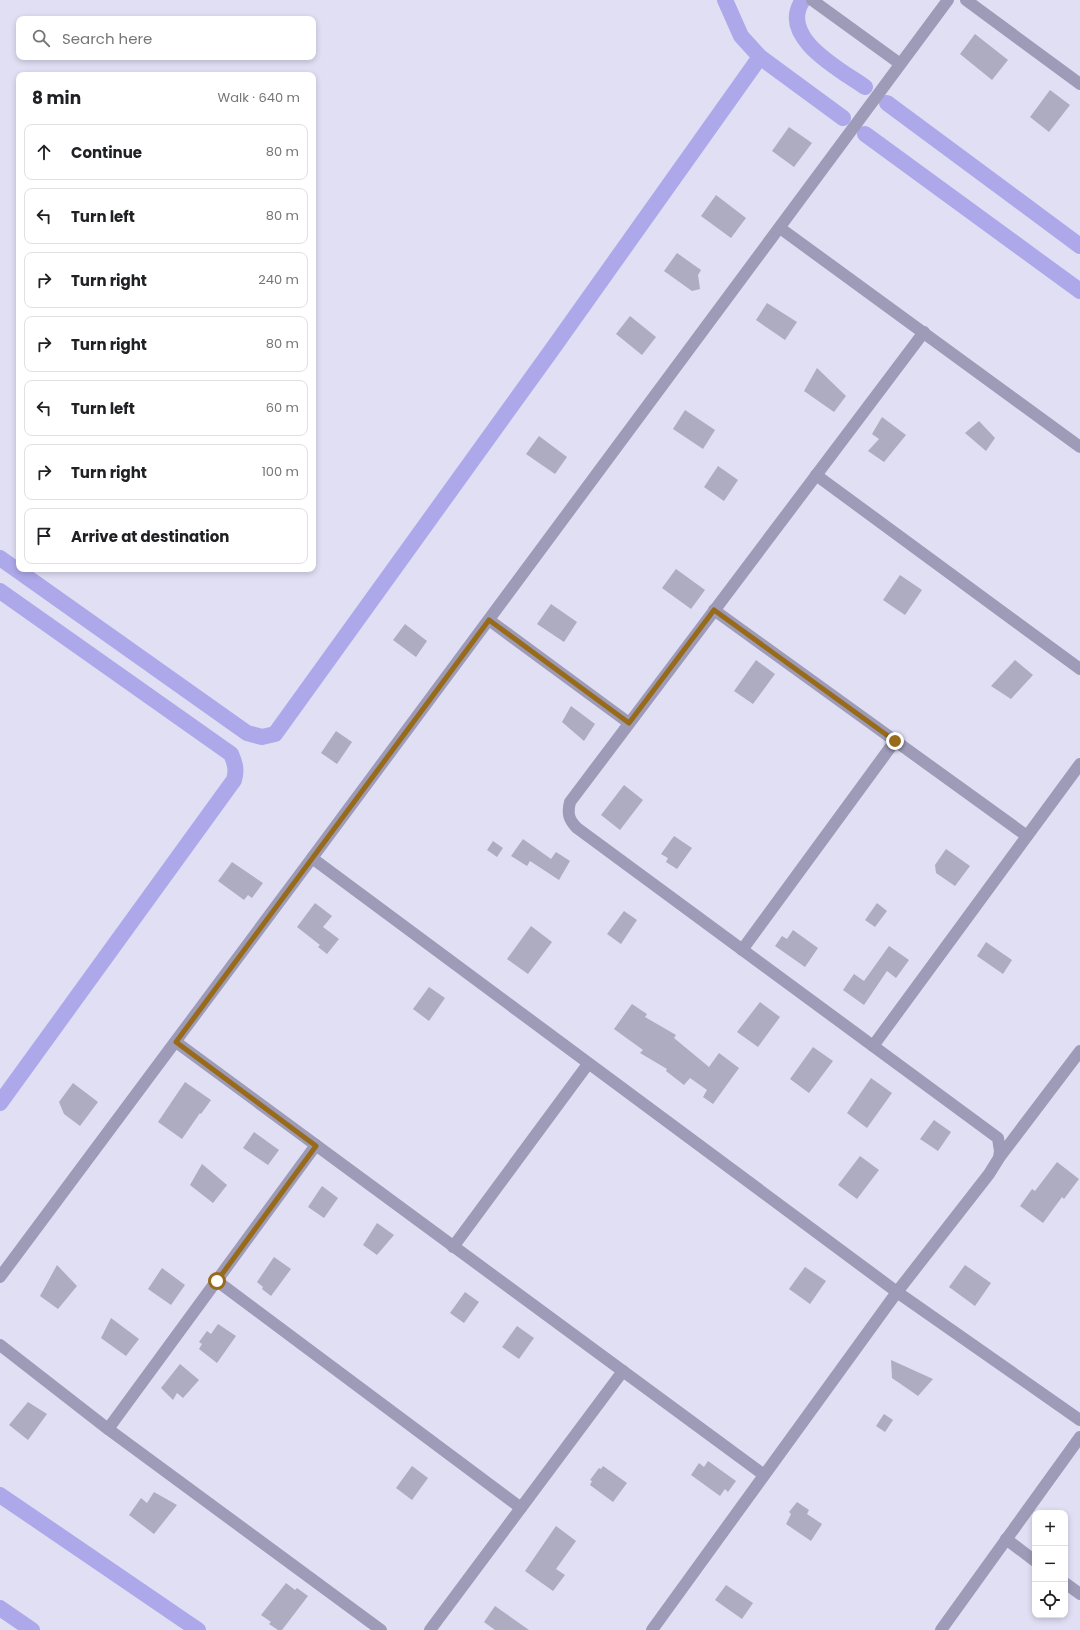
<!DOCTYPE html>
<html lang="en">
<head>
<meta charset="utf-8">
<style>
  :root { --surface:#fff; --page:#f6f6f6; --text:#202124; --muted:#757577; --line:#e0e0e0 }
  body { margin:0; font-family:Poppins,sans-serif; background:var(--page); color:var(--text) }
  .controls { position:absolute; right:12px; bottom:12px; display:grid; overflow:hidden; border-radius:8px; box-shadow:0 2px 6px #0003 }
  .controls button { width:36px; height:36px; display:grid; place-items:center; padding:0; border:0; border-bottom:1px solid var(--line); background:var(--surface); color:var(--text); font:20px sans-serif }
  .stop { position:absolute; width:12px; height:12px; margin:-9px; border:3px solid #976b19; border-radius:50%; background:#fff }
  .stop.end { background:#976b19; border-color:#fff; box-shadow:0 1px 4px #0008 }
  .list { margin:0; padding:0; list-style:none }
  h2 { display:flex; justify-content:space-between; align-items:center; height:52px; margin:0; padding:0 16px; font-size:17px }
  h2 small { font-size:13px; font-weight:400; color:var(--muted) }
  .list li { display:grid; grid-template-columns:26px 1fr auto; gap:12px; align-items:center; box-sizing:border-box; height:56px; margin:0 8px 8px; padding:0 8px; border:1px solid var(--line); border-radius:8px }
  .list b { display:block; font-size:15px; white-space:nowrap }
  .list em { font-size:13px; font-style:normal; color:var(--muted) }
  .icon { flex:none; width:22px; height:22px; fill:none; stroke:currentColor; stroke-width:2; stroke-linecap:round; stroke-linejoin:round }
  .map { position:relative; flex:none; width:1080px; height:1630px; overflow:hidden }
  .search { position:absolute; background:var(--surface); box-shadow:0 2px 6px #0003; left:16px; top:16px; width:300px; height:44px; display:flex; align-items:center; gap:10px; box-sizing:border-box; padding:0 14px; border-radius:8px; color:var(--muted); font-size:15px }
  .panel { position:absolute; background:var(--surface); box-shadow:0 2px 6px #0003; left:16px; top:72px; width:300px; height:500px; border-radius:8px }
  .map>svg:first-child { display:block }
</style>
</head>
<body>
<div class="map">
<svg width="1080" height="1630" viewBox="0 0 1080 1630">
  <rect width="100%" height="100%" fill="#e0dff4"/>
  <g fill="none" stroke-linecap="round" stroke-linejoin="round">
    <g stroke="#ada8e9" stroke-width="16">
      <polyline points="725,0 741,36 760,57 843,118"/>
      <path d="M803,0C777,37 841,70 865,87"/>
      <polyline points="887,103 1080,246"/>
      <polyline points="865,134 1080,291"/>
      <polyline points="0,558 247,733 262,737 275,734 551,351 760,57"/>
      <path d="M0,591L231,754C235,763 237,770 234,780L0,1103"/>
      <polyline points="0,1495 198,1630"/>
      <polyline points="0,1608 32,1630"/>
    </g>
  </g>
  <g fill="#adacc0">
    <polygon points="975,34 1008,60 992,80 960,54"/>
    <polygon points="1050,90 1070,105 1049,132 1030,117"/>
    <polygon points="789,127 812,143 794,167 772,151"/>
    <polygon points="716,195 746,218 731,238 701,216"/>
    <polygon points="677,253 701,270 698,275 700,289 692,291 664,271"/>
    <polygon points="767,303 797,322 785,340 756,320"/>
    <polygon points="630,316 656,337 642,355 616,334"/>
    <polygon points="817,368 846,396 834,412 804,391"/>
    <polygon points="685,410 715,430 703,449 673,429"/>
    <polygon points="882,417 906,435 884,462 868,451 879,439 872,434"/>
    <polygon points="979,421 995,438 986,451 965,433"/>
    <polygon points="539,436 567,457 555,474 526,454"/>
    <polygon points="718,466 738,480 724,501 704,487"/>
    <polygon points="676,569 705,590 691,609 662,588"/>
    <polygon points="900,575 922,590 905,615 883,600"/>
    <polygon points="551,604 577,622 564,642 537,624"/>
    <polygon points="405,624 427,641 416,657 393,640"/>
    <polygon points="756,660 775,674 753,704 734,691"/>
    <polygon points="1015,660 1033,675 1011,699 991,686"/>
    <polygon points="571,706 595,724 584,741 562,722"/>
    <polygon points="336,731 352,742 337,764 321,753"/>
    <polygon points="624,785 643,800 620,830 601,815"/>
    <polygon points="674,836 692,848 677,869 666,862 668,858 661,854"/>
    <polygon points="523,839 551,859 556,852 570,861 559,880 530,861 527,866 511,856"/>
    <polygon points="493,841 503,848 497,857 487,850"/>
    <polygon points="946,849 970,866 955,886 936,873 935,865"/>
    <polygon points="232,862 263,883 252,898 248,895 244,900 218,881"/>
    <polygon points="315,903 332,916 323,927 339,939 327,954 318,947 320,945 297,927"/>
    <polygon points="877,903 887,911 875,927 865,920"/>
    <polygon points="624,911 637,920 621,944 607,934"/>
    <polygon points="531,926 552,942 528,974 507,959"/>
    <polygon points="793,930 818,948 805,967 775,946 782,936 787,939"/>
    <polygon points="986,942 1012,960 1003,974 977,956"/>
    <polygon points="889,946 909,960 896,978 887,971 864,1005 843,990 854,974 864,981"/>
    <polygon points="429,987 445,998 429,1021 413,1009"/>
    <polygon points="760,1002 780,1017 758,1047 737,1032"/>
    <polygon points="632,1004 647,1014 645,1017 676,1035 674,1038 709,1067 719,1053 739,1068 713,1104 703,1097 707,1090 690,1078 684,1085 666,1071 667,1069 640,1053 643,1050 614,1029"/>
    <polygon points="813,1047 833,1061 809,1093 790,1079"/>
    <polygon points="871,1078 892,1093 867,1128 847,1113"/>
    <polygon points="185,1082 211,1100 201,1114 200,1113 182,1139 158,1122"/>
    <polygon points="73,1083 98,1102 80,1126 64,1114 59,1102"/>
    <polygon points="934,1120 951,1132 938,1151 920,1139"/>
    <polygon points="254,1132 279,1150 268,1165 243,1148"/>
    <polygon points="860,1156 879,1170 857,1199 838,1185"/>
    <polygon points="1057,1162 1079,1179 1064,1199 1062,1197 1043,1223 1020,1206 1032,1189 1035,1191"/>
    <polygon points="202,1164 227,1185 213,1203 190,1185"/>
    <polygon points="322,1186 338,1198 324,1218 308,1207"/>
    <polygon points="377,1223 394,1235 377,1255 363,1245"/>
    <polygon points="274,1257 291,1269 271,1296 262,1289 263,1287 257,1282"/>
    <polygon points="57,1265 77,1286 58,1309 40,1296"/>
    <polygon points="965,1265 991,1283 975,1306 949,1287"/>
    <polygon points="805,1267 826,1281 810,1304 789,1289"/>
    <polygon points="162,1268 185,1285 171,1305 148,1289"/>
    <polygon points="465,1292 479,1302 464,1323 450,1313"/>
    <polygon points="111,1318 139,1339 126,1356 101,1338"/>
    <polygon points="218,1324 236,1336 217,1363 199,1349 202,1344 199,1342 207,1331 211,1334"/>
    <polygon points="517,1326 534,1338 519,1359 502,1347"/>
    <polygon points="891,1360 933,1379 918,1396 892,1378"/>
    <polygon points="180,1364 199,1380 183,1398 177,1393 173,1400 161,1388"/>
    <polygon points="28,1402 47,1414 28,1440 9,1425"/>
    <polygon points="884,1414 893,1420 885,1432 876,1426"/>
    <polygon points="708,1461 736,1481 728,1492 725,1489 720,1496 691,1475 699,1463 704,1467"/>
    <polygon points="412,1466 428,1478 412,1500 396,1488"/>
    <polygon points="603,1466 627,1483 613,1502 590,1485 592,1481 590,1480 599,1468 601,1469"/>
    <polygon points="154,1492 177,1505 154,1534 129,1515 141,1498 147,1503"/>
    <polygon points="797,1502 809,1510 807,1514 822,1524 811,1541 786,1524 791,1514 789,1512"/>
    <polygon points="556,1526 576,1541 556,1569 565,1575 553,1591 525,1571"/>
    <polygon points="286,1583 295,1590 297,1588 308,1596 282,1630 278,1630 269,1624 271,1622 261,1615"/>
    <polygon points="726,1585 753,1603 742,1619 715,1600"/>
    <polygon points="495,1606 529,1630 495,1630 484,1622"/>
  </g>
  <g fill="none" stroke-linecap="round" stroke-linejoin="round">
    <g stroke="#9d9bb8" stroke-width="12">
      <polyline points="780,228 1080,447"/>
      <path d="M924,332L570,802C567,814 569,820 577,828L998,1138L1000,1151L999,1158"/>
      <polyline points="816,475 1080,669"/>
      <polyline points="714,610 1027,836"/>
      <polyline points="489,620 629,723"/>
      <polyline points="742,950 895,741"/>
      <polyline points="176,1042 764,1475"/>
      <polyline points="873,1046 1080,764"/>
      <polyline points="453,1247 588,1064"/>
      <polyline points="0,1277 312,858"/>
      <polyline points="217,1281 521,1508"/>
      <polyline points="0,1345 108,1429 381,1630"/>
      <polyline points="108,1429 316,1145"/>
      <polyline points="1006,1539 1035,1561"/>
      <polyline points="1065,1583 1080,1594"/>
      <polyline points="430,1630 623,1371"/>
      <polyline points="652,1630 897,1292 989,1174 999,1158 1080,1051"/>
      <polyline points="941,1630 1080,1437"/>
    </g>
    <g stroke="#9d9bb8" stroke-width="12">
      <polyline points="812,0 899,63"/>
      <polyline points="948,0 312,858 897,1292 1080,1420"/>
      <polyline points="966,0 1080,84"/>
    </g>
  </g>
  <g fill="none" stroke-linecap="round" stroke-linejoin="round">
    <polyline stroke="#976b19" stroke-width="5" points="217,1281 316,1146 176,1042 489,620 629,723 714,610 895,741"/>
  </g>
</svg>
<div class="controls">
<button>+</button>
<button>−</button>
<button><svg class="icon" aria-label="locate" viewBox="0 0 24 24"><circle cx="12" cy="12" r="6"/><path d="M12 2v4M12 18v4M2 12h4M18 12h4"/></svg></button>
</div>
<div class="stop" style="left:217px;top:1281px"></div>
<div class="stop end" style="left:895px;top:741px"></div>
<div class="search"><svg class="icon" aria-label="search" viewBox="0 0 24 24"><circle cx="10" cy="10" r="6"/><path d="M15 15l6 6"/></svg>Search here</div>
<section class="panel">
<h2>8 min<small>Walk · 640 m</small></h2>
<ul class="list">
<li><svg class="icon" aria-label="ahead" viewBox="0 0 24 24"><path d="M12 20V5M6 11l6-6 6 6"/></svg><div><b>Continue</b></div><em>80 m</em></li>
<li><svg class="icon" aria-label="left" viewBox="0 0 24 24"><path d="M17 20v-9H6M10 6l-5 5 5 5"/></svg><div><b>Turn left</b></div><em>80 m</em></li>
<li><svg class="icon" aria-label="right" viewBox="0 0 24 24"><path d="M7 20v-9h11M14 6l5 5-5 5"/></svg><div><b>Turn right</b></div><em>240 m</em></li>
<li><svg class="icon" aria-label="right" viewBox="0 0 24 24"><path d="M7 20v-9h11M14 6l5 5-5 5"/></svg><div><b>Turn right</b></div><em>80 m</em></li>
<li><svg class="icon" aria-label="left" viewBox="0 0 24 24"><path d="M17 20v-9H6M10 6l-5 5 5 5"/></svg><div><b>Turn left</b></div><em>60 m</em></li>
<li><svg class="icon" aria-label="right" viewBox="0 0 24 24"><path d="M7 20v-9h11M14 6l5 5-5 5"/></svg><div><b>Turn right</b></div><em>100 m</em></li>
<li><svg class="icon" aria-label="arrive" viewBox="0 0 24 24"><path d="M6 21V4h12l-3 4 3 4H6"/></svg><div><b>Arrive at destination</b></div></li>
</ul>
</section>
</div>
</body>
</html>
